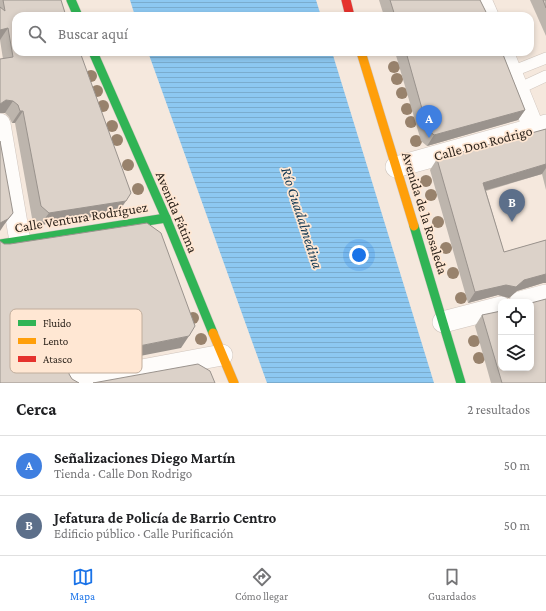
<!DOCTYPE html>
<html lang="es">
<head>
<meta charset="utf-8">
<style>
  :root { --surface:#fff; --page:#f6f6f6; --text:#202124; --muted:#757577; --line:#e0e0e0; --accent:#1a73e8 }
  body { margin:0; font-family:"Crimson Pro",serif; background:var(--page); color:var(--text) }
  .controls { position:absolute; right:12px; bottom:12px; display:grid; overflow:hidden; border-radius:8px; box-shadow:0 2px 6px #0003 }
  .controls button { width:36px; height:36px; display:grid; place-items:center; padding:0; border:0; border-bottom:1px solid var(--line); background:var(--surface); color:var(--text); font:20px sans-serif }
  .you { position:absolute; left:359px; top:255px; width:14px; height:14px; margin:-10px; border:3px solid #fff; border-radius:50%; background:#1a73e8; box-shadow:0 0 0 6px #1a73e833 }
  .badge { display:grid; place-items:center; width:26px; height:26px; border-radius:50%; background:var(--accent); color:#fff; font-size:13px; font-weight:700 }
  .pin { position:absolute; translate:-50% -33px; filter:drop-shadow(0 1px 2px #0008) }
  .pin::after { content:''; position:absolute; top:21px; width:14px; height:12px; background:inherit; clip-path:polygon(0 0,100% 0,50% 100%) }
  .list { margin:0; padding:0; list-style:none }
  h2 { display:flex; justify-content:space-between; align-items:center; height:52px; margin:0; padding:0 16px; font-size:17px }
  h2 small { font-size:13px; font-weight:400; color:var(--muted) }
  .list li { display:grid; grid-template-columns:26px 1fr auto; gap:12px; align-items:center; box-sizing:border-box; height:60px; padding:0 16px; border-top:1px solid var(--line) }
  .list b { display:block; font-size:15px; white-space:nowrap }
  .list p { margin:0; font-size:13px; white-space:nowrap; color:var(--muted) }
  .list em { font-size:13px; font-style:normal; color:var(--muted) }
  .icon { flex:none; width:22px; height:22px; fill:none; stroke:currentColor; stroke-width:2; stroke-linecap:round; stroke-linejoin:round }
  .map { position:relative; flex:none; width:546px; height:383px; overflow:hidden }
  .search { position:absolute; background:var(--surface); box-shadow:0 2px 6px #0003; left:12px; right:12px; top:12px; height:44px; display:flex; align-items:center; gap:10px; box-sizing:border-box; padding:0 14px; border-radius:12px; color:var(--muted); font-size:15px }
  .sheet { height:172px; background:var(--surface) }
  nav { display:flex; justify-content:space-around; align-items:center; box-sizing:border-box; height:56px; border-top:1px solid var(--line); background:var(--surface); font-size:11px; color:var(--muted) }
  nav a { display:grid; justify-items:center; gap:2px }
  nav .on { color:var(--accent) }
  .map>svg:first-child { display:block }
</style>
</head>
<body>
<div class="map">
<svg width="546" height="383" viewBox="0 0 546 383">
  <defs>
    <pattern id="water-rules" width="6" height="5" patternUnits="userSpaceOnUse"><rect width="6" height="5" fill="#8dc8f1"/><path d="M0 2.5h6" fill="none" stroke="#7aacce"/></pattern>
  </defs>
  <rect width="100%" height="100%" fill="#f5e8dd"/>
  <g fill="url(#water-rules)">
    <polygon points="130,0 316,0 321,16 135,16"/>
    <polygon points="148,52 332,52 434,383 267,383"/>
  </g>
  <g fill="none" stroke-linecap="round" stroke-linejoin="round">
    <defs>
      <g id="lane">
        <polyline points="511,72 546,58"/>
        <polyline points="518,89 546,76"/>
      </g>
      <g id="street">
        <polyline points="481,0 488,16"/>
        <polyline points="503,52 534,129"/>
        <polyline points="0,124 20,241"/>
        <polyline points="396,167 546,125"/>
        <polyline points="520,302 546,295"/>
        <polyline points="443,322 501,307"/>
        <polyline points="72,383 222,355"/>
      </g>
      <g id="fast">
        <polyline points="71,0 78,16"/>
        <polyline points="93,52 166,218 213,333"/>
        <polyline points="414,226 461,383"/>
        <polyline points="0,244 166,218"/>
      </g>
      <g id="slow">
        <polyline points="361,52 414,226"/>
        <polyline points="213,333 234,383"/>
      </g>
      <polyline id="jam" points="346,0 350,16"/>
    </defs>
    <use href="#lane" stroke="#d0c5bd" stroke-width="12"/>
    <use href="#street" stroke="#d0c5bd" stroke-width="22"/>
    <use href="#fast" stroke="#d0c5bd" stroke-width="10"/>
    <use href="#slow" stroke="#d0c5bd" stroke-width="10"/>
    <use href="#jam" stroke="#d0c5bd" stroke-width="10"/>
    <use href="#lane" stroke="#fefcfa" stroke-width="11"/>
    <use href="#street" stroke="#fefcfa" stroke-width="21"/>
    <use href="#fast" stroke="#30b455" stroke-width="9"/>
    <use href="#slow" stroke="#ff9f0a" stroke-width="9"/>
    <use href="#jam" stroke="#e5322d" stroke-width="9"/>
  </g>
  <g fill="#98826c">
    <circle cx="394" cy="67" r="6"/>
    <circle cx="91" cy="76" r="6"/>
    <circle cx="397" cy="79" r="6"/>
    <circle cx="97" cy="91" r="6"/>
    <circle cx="402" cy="93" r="6"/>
    <circle cx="103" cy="106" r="6"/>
    <circle cx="407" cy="109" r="6"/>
    <circle cx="411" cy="122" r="6"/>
    <circle cx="112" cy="126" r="6"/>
    <circle cx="117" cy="140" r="6"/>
    <circle cx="416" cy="141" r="6"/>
    <circle cx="128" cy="165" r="6"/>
    <circle cx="426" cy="181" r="6"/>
    <circle cx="138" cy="189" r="6"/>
    <circle cx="431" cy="195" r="6"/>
    <circle cx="438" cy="222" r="6"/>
    <circle cx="446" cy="248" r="6"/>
    <circle cx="453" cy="273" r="6"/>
    <circle cx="461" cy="298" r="6"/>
    <circle cx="193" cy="318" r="6"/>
    <circle cx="201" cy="339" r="6"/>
    <circle cx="474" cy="341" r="6"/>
    <circle cx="479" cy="358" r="6"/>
  </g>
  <g fill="#bdb5ad">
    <polygon points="0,0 61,0 118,213 40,225 32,218 15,123 12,123 9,117 5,113 3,59 0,40"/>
    <polygon points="379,0 480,0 488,16 384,16"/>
    <polygon points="530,0 546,0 546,36"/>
    <polygon points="395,52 502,52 525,110 518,120 427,146 421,141"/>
    <polygon points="546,129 546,190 542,174 486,191 504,252 546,240 546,283 543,283 517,291 509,298 498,295 468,303 430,170 437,159"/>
    <polygon points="482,315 546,383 491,383 475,326"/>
  </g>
  <g fill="#9a938d">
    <polygon points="8,28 0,40 0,30"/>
    <polygon points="6,100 13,101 5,113 0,113 0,104"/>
    <polygon points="525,110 518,120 427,146 434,135"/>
    <polygon points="20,111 23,111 15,123 12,123"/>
    <polygon points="546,164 546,168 542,174 476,193 483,183"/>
    <polygon points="126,201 118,213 40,225 49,213"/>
    <polygon points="13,213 4,225 0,231 0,223"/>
    <polygon points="546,274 546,283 543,283 517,291 509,298 498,295 468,303 475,292"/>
    <polygon points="189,336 181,348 68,370 61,379 74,359"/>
  </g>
  <g fill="#dcd2c9" stroke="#9a938d">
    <polygon points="3,0 61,0 66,16 16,16 16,52 80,52 131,193 126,201 49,213 41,206 23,111 20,111 18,105 13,101 6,100 0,104 0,59 13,57 8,28 0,30 0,7 5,11"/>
    <polygon points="390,0 480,0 488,16 395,16"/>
    <polygon points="543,0 546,0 546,8"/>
    <polygon points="406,52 502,52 525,110 434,135 428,130"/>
    <polygon points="546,129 546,164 483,183 504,252 546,240 546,274 524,280 516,287 506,285 475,292 437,159"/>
    <polygon points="0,141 13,213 8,219 0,223"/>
    <polygon points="147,223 161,233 195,326 189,336 74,359 75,361 69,367 69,374 72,379 79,383 0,383 0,241 4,244 10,244"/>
    <polygon points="546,299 546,383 502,383 482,315 501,311 501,368 531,368 531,303"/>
    <polygon points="520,300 527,302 518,302"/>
    <polygon points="198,364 210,371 215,383 93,383"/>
  </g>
  <g text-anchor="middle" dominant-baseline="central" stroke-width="3.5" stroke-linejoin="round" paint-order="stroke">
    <g font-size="14" fill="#2e251d" stroke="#ffe7d3">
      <text transform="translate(483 143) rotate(-15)">Calle Don Rodrigo</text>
      <text transform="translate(177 212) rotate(67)">Avenida Fátima</text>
      <text transform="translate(425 213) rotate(73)">Avenida de la Rosaleda</text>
      <text transform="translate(81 217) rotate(-9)">Calle Ventura Rodríguez</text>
    </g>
    <g font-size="15" font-style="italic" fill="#153a54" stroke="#ffe7d3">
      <text transform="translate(302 218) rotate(72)">Río Guadalmedina</text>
    </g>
  </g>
  <rect x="10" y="309" width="132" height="64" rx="6" fill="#ffe7d3" stroke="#c0ad9c" stroke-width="1"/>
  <rect x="18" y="320" width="18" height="6" fill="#30b455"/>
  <rect x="18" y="338" width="18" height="6" fill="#ff9f0a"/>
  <rect x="18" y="356" width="18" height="6" fill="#e5322d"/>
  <g font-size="11" fill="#2e251d">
    <text x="43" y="327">Fluido</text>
    <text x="43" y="345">Lento</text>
    <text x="43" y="363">Atasco</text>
  </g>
</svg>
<div class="controls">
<button><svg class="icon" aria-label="locate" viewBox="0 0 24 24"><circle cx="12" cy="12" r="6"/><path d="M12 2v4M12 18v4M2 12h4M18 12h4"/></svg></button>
<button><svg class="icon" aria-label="layers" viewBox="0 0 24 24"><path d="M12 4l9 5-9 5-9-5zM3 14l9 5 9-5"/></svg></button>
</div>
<div class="you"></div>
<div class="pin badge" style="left:429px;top:138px;background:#3f7fe0">A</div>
<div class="pin badge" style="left:512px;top:222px;background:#5c6f8a">B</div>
<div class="search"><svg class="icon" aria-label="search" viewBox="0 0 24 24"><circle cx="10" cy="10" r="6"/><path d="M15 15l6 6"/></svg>Buscar aquí</div>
</div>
<section class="sheet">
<h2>Cerca<small>2 resultados</small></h2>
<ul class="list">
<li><span class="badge" style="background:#3f7fe0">A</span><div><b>Señalizaciones Diego Martín</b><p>Tienda · Calle Don Rodrigo</p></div><em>50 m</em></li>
<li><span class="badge" style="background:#5c6f8a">B</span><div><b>Jefatura de Policía de Barrio Centro</b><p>Edificio público · Calle Purificación</p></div><em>50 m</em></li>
</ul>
</section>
<nav>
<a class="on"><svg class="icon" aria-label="map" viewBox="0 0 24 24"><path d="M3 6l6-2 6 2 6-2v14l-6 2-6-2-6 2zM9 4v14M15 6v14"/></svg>Mapa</a>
<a><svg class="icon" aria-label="directions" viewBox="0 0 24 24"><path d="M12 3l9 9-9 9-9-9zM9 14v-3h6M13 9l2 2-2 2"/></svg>Cómo llegar</a>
<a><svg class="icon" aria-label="saved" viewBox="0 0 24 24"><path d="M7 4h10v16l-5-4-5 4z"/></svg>Guardados</a>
</nav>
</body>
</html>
